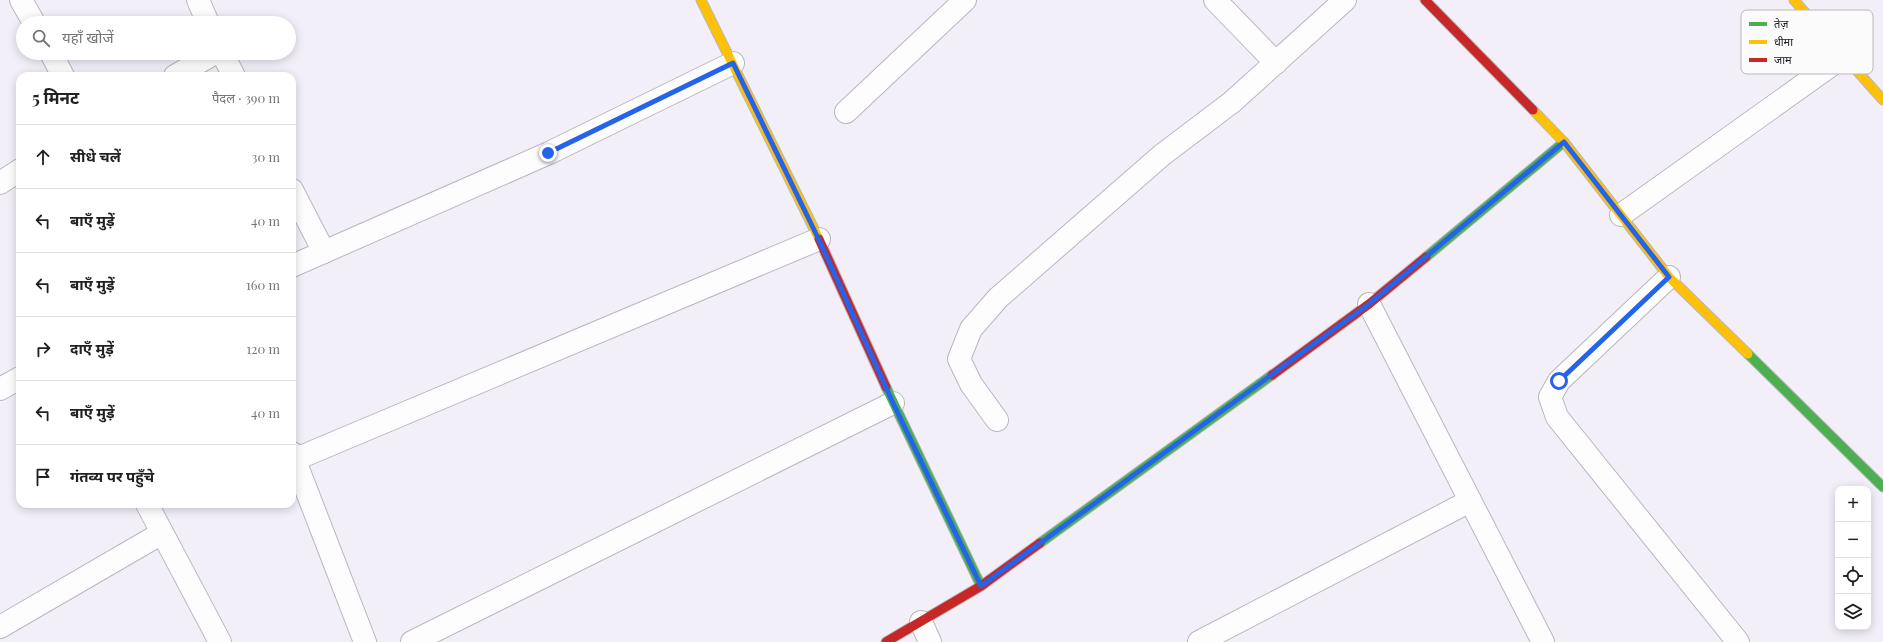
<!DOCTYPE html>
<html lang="hi">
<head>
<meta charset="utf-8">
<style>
  :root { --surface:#fff; --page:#f2f2f2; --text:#202124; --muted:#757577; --line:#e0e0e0 }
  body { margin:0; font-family:"Playfair Display","Noto Sans Devanagari",serif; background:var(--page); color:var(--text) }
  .controls { position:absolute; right:12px; bottom:12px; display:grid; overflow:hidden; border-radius:8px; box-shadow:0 2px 10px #0003 }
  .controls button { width:36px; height:36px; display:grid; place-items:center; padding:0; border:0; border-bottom:1px solid var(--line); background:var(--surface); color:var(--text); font:20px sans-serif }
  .stop { position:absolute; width:12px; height:12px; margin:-9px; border:3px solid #2563eb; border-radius:50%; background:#fff }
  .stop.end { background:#2563eb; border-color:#fff; box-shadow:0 1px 4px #0008 }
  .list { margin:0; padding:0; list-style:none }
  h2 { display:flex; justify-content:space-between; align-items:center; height:52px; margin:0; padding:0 16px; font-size:17px }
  h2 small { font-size:13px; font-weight:400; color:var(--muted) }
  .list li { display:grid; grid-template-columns:26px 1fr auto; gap:12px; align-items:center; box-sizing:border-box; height:64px; padding:0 16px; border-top:1px solid var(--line) }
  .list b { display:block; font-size:15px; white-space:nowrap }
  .list em { font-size:13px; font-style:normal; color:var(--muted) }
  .icon { flex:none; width:22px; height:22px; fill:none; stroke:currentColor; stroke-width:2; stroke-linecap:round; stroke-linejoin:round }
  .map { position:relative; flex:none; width:1883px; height:642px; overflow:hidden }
  .search { position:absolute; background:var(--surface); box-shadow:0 2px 10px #0003; left:16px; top:16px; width:280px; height:44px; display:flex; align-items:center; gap:10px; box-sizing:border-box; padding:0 14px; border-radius:22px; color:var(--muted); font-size:15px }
  .panel { position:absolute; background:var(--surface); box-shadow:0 2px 10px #0003; left:16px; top:72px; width:280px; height:436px; border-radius:12px }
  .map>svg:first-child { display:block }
</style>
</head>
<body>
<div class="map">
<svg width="1883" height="642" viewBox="0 0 1883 642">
  <rect width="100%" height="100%" fill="#f2eff9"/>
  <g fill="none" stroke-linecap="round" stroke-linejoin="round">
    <defs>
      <g id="street">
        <polyline points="21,0 34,23"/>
        <polyline points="198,0 208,23"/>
        <polyline points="1215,0 1276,63"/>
        <polyline points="51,53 63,76"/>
        <polyline points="222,53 234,76"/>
        <polyline points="175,76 215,53"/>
        <polyline points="846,112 965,0"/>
        <polyline points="0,183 20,170"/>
        <polyline points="292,190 324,252"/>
        <polyline points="1621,215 1844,56"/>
        <polyline points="292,266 549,153 733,63"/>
        <polyline points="1669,277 1559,381 1550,397 1557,417 1738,642"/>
        <polyline points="1369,304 1543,642"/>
        <polyline points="0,389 20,378"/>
        <polyline points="997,420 971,384 959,359 971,329 998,298 1162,155 1232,102 1345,0"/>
        <polyline points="292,453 365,642"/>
        <polyline points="296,459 819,239"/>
        <polyline points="147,504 220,642"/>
        <polyline points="921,622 930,642"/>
        <polyline points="0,627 162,533"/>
        <polyline points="412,642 893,403"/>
        <polyline points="1199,642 1470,501"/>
      </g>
      <g id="fast">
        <polyline points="1426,257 1564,142"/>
        <polyline points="1748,354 1883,487"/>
        <polyline points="886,387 981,586"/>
        <polyline points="1040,543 1272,375"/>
      </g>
      <g id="slow">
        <polyline points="701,0 819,239"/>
        <polyline points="1794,0 1883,100"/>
        <polyline points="1533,110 1564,142 1669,277 1748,354"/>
      </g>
      <g id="jam">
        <polyline points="1425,0 1533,110"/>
        <polyline points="819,239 886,387"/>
        <polyline points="1272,375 1369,304 1426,257"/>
        <polyline points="886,642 981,586 1040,543"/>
      </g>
    </defs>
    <use href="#street" stroke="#bab6c0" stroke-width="24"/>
    <use href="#fast" stroke="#bab6c0" stroke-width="11"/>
    <use href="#slow" stroke="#bab6c0" stroke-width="11"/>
    <use href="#jam" stroke="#bab6c0" stroke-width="11"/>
    <use href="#street" stroke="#fdfdfe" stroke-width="22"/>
    <use href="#fast" stroke="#4caf50" stroke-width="9"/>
    <use href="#slow" stroke="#ffc107" stroke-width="9"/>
    <use href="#jam" stroke="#c62828" stroke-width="9"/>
  </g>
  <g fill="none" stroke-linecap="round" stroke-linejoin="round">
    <polyline stroke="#2563eb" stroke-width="5" points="548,153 733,63 819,240 893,403 981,586 1369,304 1564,142 1669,277 1559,381"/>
  </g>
  <rect x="1741" y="10" width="132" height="64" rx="6" fill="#fbfbfb" stroke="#b8b8ba" stroke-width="1"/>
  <rect x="1749" y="22" width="18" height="4" fill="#4caf50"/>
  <rect x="1749" y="40" width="18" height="4" fill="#ffc107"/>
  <rect x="1749" y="58" width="18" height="4" fill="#c62828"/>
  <g font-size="11" fill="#1d1a24">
    <text x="1774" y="28">तेज़</text>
    <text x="1774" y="46">धीमा</text>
    <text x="1774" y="64">जाम</text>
  </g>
</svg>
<div class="controls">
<button>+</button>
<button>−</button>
<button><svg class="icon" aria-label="locate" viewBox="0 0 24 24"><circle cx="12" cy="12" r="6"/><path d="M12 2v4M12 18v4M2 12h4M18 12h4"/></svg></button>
<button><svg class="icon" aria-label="layers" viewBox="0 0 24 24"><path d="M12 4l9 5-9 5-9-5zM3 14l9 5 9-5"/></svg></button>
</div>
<div class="stop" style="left:1559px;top:381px"></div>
<div class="stop end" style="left:548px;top:153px"></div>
<div class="search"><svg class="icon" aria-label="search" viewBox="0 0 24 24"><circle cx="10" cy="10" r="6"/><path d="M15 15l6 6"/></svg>यहाँ खोजें</div>
<section class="panel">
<h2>5 मिनट<small>पैदल · 390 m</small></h2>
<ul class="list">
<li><svg class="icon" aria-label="ahead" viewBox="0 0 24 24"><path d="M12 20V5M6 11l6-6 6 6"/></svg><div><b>सीधे चलें</b></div><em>30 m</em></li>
<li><svg class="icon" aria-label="left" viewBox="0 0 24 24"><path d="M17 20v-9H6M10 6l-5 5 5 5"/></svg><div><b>बाएँ मुड़ें</b></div><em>40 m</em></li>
<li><svg class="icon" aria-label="left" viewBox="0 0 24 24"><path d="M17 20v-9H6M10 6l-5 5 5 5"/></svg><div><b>बाएँ मुड़ें</b></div><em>160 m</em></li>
<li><svg class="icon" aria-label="right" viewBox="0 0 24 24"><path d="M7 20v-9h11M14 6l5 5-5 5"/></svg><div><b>दाएँ मुड़ें</b></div><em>120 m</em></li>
<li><svg class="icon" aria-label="left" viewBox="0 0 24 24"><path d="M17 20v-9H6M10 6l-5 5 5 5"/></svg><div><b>बाएँ मुड़ें</b></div><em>40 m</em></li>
<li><svg class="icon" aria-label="arrive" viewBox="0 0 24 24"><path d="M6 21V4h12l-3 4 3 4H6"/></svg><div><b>गंतव्य पर पहुँचे</b></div></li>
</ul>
</section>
</div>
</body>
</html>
